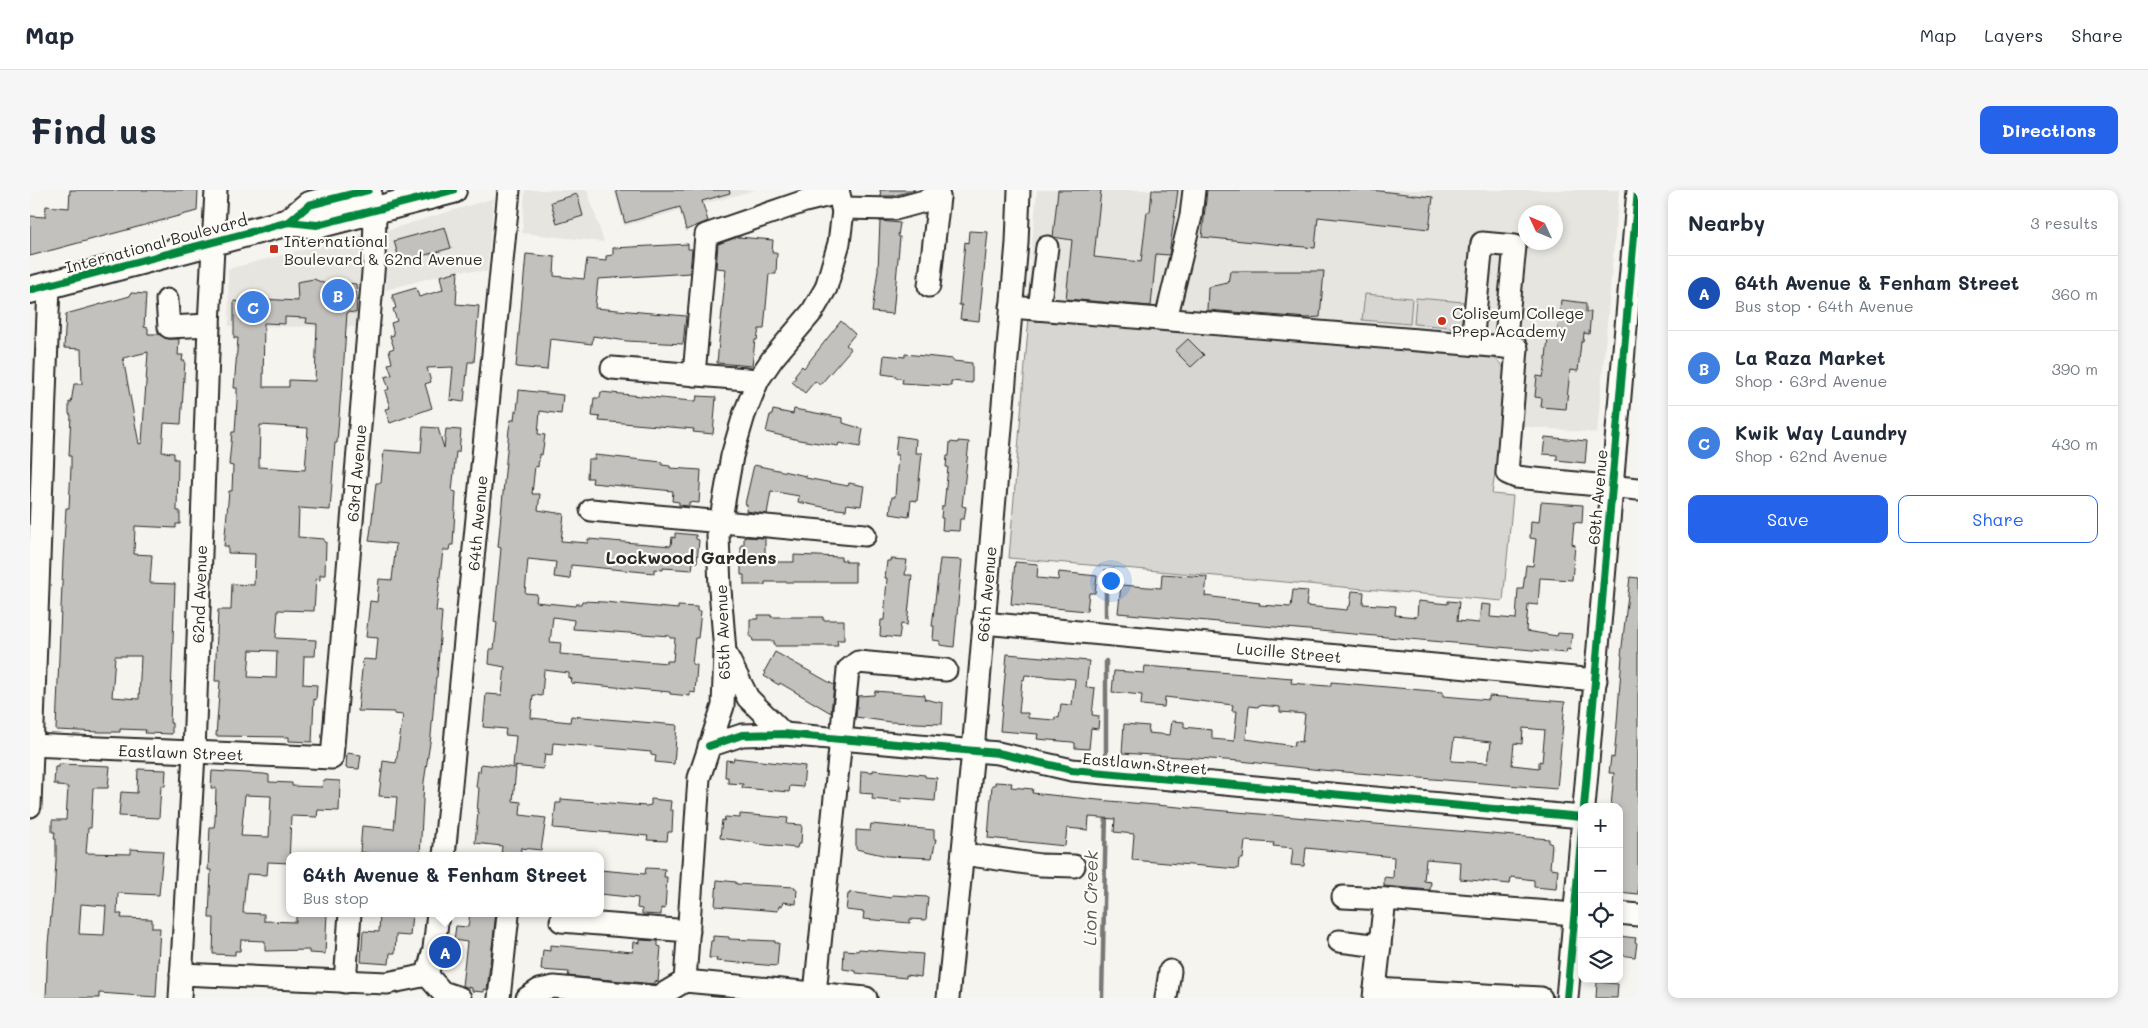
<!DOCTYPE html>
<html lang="en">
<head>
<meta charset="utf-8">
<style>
  :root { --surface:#fff; --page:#f6f6f7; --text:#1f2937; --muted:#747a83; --line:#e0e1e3; --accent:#2563eb }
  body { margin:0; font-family:Mali,sans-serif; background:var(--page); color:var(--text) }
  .controls { position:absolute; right:15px; bottom:15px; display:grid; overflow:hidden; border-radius:10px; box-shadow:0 2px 8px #0003 }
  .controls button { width:45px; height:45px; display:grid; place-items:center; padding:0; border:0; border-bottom:1px solid var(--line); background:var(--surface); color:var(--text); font:25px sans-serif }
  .compass { position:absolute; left:1488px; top:15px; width:45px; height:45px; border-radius:50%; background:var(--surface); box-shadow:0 2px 8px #0003; rotate:314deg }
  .you { position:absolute; left:1080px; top:390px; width:18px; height:18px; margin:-12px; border:4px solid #fff; border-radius:50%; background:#1a73e8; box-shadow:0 0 0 8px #1a73e833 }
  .badge { display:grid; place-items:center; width:32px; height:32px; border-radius:50%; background:var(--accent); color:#fff; font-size:16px; font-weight:700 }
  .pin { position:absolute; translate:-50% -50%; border:2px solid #fff; box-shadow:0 1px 5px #0006 }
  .popup { position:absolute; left:256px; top:662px; width:318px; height:65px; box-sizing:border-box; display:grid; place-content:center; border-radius:10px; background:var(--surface); filter:drop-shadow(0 1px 4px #0005); font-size:16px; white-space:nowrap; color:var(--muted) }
  .popup b { font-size:19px; color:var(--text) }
  .popup::after { content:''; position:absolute; left:50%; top:100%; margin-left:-10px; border:10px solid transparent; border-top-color:var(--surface) }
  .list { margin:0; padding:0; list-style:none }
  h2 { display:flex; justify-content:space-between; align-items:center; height:65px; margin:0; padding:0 20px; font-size:21px }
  h2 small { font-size:16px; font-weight:400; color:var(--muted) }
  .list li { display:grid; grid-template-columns:32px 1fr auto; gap:15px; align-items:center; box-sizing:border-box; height:75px; padding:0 20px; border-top:1px solid var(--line) }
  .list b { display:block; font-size:19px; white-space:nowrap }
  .list p { margin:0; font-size:16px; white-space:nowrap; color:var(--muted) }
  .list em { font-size:16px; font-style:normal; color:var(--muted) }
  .actions { display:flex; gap:10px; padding:15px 20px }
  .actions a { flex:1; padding:11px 0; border:1px solid var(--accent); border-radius:10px; text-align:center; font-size:18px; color:var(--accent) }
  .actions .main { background:var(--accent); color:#fff }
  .icon { flex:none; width:28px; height:28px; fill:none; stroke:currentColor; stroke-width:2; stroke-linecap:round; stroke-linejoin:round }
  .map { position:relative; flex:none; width:1608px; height:808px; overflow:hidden; border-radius:10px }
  header { display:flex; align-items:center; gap:30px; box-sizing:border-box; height:70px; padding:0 25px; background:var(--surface); border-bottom:1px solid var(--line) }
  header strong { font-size:24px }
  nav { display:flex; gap:28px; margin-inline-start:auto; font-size:18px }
  .intro { display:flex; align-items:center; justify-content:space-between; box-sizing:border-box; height:120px; padding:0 30px }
  h1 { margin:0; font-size:35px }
  .button { padding:12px 22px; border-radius:10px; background:var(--accent); color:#fff; font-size:18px; font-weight:700 }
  main { display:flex; gap:30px; padding:0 30px }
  aside { flex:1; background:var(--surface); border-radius:10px; box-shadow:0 2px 8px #0003 }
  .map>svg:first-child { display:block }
</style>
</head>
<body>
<header>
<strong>Map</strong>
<nav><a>Map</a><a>Layers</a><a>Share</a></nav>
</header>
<div class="intro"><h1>Find us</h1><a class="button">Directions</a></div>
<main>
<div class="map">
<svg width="1608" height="808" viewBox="0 0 1608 808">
  <rect width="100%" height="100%" fill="#f5f4ef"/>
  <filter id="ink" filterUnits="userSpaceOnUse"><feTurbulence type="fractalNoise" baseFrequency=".02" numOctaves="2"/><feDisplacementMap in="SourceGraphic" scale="10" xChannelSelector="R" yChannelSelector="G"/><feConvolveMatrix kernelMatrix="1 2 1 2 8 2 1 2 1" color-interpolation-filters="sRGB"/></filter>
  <g filter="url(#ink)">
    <g fill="#e6e5e0" fill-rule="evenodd">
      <polygon points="495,0 557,0 574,52 492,43"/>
      <polygon points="584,0 725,0 594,36"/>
      <path d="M1007,0H1589L1567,243L1487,236L1495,150L997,112ZM1496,22H1526V52H1496Z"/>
      <polygon points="464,8 457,82 428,80 356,100 358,40"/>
      <polygon points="333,44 327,137 199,136 198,79"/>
    </g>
    <g fill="#d7d6d2" stroke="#81807e">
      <polygon points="1335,104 1382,108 1380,134 1332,130"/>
      <polygon points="1386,108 1434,112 1431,138 1384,134"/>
      <path d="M999,127L1459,165C1474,173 1477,181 1477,198L1462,304L1483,306L1473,411L979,368Z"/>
    </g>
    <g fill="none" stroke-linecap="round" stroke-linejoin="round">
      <g stroke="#797877" stroke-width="4.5">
        <polyline points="1076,426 1076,381"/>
        <polyline points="1076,563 1076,471"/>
        <polyline points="1072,808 1076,622"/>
      </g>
    </g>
    <g fill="#c2c1be" stroke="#2b2b2b" fill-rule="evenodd">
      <polygon points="40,0 168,0 167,21 0,66 0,26 15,27 16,16 39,18"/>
      <polygon points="586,0 699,0 700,3 672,11 678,31 656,40 650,17 595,33"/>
      <polygon points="850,0 885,0 863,6 851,6"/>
      <polygon points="1028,0 1071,0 1064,67 1111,72 1117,22 1120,22 1122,0 1148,0 1139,65 1126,64 1121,116 1036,109 1042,50 1023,47"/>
      <polygon points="1177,0 1341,0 1403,7 1399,39 1288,27 1285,58 1172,47"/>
      <polygon points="547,4 553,26 527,34 521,12"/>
      <polygon points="850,31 870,33 868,46 870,47 863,124 842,122 848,80"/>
      <polygon points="415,37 421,58 370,72 364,51"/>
      <polygon points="939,41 958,42 949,131 930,129 932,115 929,115 935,52 938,53"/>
      <polygon points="708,47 743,50 742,63 747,63 746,84 739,84 734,139 729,139 727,150 725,150 722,176 687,173 696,79 686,78 688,54"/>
      <polygon points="658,54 658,59 662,59 660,83 568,89 565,118 656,126 653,154 597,151 563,146 562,154 520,149 517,180 486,177 496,64 525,67 524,86 554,89 557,69 576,71 576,66 583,65 583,58"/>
      <polygon points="428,81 426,114 449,116 444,172 438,172 434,212 420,210 423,177 397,178 401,192 395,194 402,218 360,233 355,219 360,218 355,201 359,199 355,187 362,185 358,174 362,173 359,160 364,158 360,146 364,145 361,133 367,131 363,119 366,118 362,105 386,98 389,107 413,100 410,86"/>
      <polygon points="1200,81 1294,81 1290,127 1277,128 1177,120 1178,97 1198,93"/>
      <path d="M284,89L300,96L313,97L314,93L326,94L327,108L326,123L317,122L312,200H311L307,253H305L300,320L269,318L268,347L294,349V352H296L295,385H290V390L286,389L284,421L248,420L246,448L286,450L285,466H274L273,494L287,495L286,510L284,509L282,552L259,551V547L186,546L190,491H185L188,420H201L202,394L224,395L225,364L198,363V356H194L199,301H202L203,276L199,275L202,242H205L207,211V198H204L208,148H204V111L210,112L211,108L268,111L267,92ZM255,127L277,128L276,133L287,134L285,191L259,190V197H233L234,133L255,134ZM230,235L278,238L275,280L229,277ZM220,460L247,461L246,488L218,487Z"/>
      <path d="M101,103L116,104L114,137L118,138V144H129L139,149H149L148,165H153L152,171H155L151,234L134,233L132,262L144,263V269H148L147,321H150V334H146V338L105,336L104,364L122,365L120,393L145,394L140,533H142V544L115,543L116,540L90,539V542H70L26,540L33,370L36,318H39L41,277V266H39L41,225L39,224V212L41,213L44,194H52L51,159L34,158L36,124L100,106ZM118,162L112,253L109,254L93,168ZM85,466H111L109,509L82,507Z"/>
      <polygon points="1531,110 1556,113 1556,122 1561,122 1559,144 1554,143 1553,152 1551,152 1548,181 1540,180 1536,219 1511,217 1512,208 1505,207 1507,186 1513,187 1515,178 1518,148 1527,148"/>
      <polygon points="811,131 825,144 816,155 821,159 790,195 785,191 775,203 762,192 766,187 764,186 772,176 774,178"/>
      <polygon points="1158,149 1174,165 1161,177 1145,161"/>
      <polygon points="875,164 923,169 923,171 942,173 942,193 921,191 921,196 872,193 873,189 866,188 866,186 852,184 854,165 875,167"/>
      <path d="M489,200L533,205L531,224L510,221L508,244L515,245L512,265L509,264L508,277L505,276L502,304H510L508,320L534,324L531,351L558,353V349L641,356L642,347L645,348V343L666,345V349L669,350L667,372H663L662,380L633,378V380L624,379V383L541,375L540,389L524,387L526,372L498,369L495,403L507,404L506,412L545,416L546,414H551L552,411L574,412L648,419V416L667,417V421H671L668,448H665L662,474L667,475L665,503L660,502V506L640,504V502L541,493L542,489L539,488V483L514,480L512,506L503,505L501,528L540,532L541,526L647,535L644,574L625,572L626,566L621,565V562L523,553L522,565L515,564L513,579L483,576L486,546L475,545L476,539L453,537L456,504L472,505L475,477L459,474L460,459H464L467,433L464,432L471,358L468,357L479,239L481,230H484L485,221H487ZM523,427L544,430L543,439L640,446V448H645L643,471H637V473L530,464L531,453L520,452Z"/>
      <polygon points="571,202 661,211 666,211 667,206 686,207 683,244 663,242 664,239 569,231 570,227 562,226 564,208 570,208"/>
      <polygon points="764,219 813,228 813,233 833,239 830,257 809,253 808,256 769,250 736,242 740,225 742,225 743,220 763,224"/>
      <polygon points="393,237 408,238 414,258 416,239 431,240 429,262 426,262 422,301 426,302 423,355 420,355 419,360 413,360 406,421 412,422 407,487 406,487 401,546 394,592 390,666 344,666 344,664 330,662 332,636 364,639 367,607 349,606 353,571 366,573 373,525 364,524 364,522 328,521 333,469 346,470 348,448 336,447 340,411 347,412 349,389 362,390 366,354 339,351 341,338 346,293 351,293 354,260 391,263"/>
      <polygon points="867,246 886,249 885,263 892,263 887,311 881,310 879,327 860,324 862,307 865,307 868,265 865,265"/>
      <polygon points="1515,247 1557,251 1555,273 1527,270 1527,265 1513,264"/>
      <polygon points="928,251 939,252 932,316 936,317 934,329 930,329 929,341 912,340 913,328 911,328 912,316 914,316 918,277 916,277 917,266 919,266 920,252 928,253"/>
      <polygon points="565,265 632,272 632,275 640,276 640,278 671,280 669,313 659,312 659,316 649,315 649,312 642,311 643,301 562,293 563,288 557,288 558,269 565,269"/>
      <polygon points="724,275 776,286 776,288 818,296 819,293 834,296 831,316 817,314 816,320 798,318 768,312 769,306 741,301 737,324 716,321 717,314 715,314"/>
      <polygon points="1511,312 1553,315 1552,333 1544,332 1542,354 1545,355 1542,390 1510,388 1508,415 1498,414 1496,441 1527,446 1528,443 1542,444 1540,460 1537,459 1536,463 1088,423 1091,395 1131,398 1132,384 1177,387 1175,406 1230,413 1229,415 1261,417 1263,400 1278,401 1276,416 1317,420 1318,416 1320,416 1322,401 1334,402 1333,414 1366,416 1365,425 1387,427 1388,411 1418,414 1418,411 1429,412 1427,431 1449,433 1451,414 1461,415 1460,427 1486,429 1488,399 1493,399 1496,375 1503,376 1506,349 1500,348 1501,331 1509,332"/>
      <polygon points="714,347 735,348 735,372 764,372 764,365 811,367 811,370 816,370 816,372 825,372 825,392 735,392 735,395 714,395 714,385 711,385 711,355 714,355"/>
      <polygon points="861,369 877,370 875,385 882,385 877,435 871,434 869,448 850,446 851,430 854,430 857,388 855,388 857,371 861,371"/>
      <polygon points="910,369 932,370 924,457 910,455 910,451 903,450 904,436 902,436"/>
      <polygon points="985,372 1008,374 1007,388 1028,390 1029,382 1067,386 1065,403 1059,403 1057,421 981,414"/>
      <polygon points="1600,387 1608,388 1608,704 1589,702 1589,617 1581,617 1584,583 1579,583 1581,567 1584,568 1586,546 1592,466 1591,465"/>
      <polygon points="728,425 741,425 741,427 793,427 793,430 814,430 814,450 807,450 808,456 744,456 744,451 723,451 722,447 720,447 720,429 728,429"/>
      <polygon points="745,462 804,495 801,523 750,493 749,495 734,486 736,483 734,482"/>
      <path d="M977,464L1059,471L1056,497L1065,498L1062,525L1069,526L1068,539L1061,538L1059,559L1045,558V553L1042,552L1007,549L1008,544L970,541ZM995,485L1045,489L1042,515L1031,514L1029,528L1025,527V530L998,528V523H989L992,490H994Z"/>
      <path d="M1115,476L1262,488L1261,493L1298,496H1301V492L1413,502V506L1459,510V506L1535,512L1527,599L1291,580L1210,571L1092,563L1094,534L1119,536L1118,543L1140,545L1142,531L1154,532V537L1182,540V549L1204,551L1207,521H1202L1203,515L1135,507L1134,517L1111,515L1112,505L1082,502L1084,481L1114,483ZM1229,515L1250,517V522L1275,524L1272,552L1265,551L1264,556L1216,549L1219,516L1228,517ZM1493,538L1515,540L1512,572L1509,571V578L1482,575L1484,553L1492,554ZM1424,548L1461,552L1458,573L1421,571Z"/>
      <polygon points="845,501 895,505 894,509 913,513 912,534 860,532 826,527 828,506 844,505"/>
      <polygon points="317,563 331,565 329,579 316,578"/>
      <polygon points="704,568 775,576 773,597 760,596 759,602 712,598 713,594 698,593 698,587 695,587 696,570 703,571"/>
      <path d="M29,574L80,576L78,598H63L61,638H58L56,663L101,664V659L133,661L129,705L88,703L87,724H92L91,728L122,729V738H130L126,807L69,803V808H16L18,754L23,706H24L26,670V649H24L25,642H22V630H36L38,597L28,596V594H24L25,577H29ZM51,714L76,716L74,745L49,744Z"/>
      <polygon points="451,574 486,578 483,611 491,612 490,625 516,628 511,660 491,658 490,666 471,666 472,656 445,653 448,622 447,622 449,598 446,597 448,581 450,582"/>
      <polygon points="108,579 136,580 135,596 131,596 129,628 89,626 91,602 107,603"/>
      <polygon points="843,580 895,585 895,587 907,588 905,611 871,608 871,612 842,609 843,604 830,603 831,581 843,582"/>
      <path d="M182,581L234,584L239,585V592L262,593V596L292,597L293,590L310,591L309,621L288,620L287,627L261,626L259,673L238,672L237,685L217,684L215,697L213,723L234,724V731L266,732V723H297L295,764L279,763V760L235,761V751L211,750L210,761H205V765L183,764L184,728H179L181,680H178L180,637H184L185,631L186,598H181ZM215,605L241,606L239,647L211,646Z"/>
      <polygon points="965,592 982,593 981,597 1003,599 1002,603 1068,610 1519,649 1519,653 1522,654 1520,678 1528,679 1526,699 1504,697 1504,690 1481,687 1480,694 1430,689 1431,672 1396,669 1394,691 1401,692 1400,700 1354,696 1354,687 1363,688 1364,667 1276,658 1274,676 1261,675 1263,658 1243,656 1244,653 1215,651 1213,669 1209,669 1208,679 1102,670 1104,644 1084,642 1085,629 1059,627 1058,640 1037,638 1035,656 958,648 962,595 965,595"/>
      <polygon points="531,609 616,616 621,615 621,609 641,611 640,620 643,620 642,642 638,642 637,651 617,650 618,646 523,638 526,613 531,613"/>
      <polygon points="710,624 758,628 757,634 772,635 771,654 768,654 767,658 726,654 726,653 690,648 692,630 694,631 695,627 710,628"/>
      <polygon points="841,634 904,640 904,649 906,649 902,668 857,666 826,659 826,640 840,641"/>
      <polygon points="616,678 635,679 634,687 637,687 635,719 631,718 631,725 612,724 612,719 607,718 608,708 570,704 570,680 615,684"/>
      <polygon points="687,690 706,692 706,694 765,697 765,699 767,699 766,714 753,712 752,716 749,716 748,721 685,716"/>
      <polygon points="820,702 861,708 862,705 898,707 896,730 880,729 880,733 833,729 834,722 816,720 818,704 820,704"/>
      <polygon points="350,723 382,723 380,746 366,745 365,763 360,763 359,774 331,772 333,741 349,742"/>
      <polygon points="440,723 466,723 457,800 454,799 454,802 442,801 442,798 432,796 437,752 424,750 426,736 438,737"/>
      <polygon points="683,746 699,747 699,749 745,751 745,753 749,753 747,776 686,771 687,768 679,768 681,751 683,751"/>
      <polygon points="1589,746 1606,748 1605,752 1607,753 1605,767 1589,765"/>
      <polygon points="610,750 628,751 628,756 631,757 628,792 625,791 625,794 538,786 539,782 511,780 513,760 520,761 520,755 603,762 604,752 610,753"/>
      <polygon points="829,759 893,764 891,787 876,785 876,788 826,783 826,781 813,779 814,760 828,761"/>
      <polygon points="1567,792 1588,794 1587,808 1566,808"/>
    </g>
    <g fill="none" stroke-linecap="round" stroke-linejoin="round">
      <defs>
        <g id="minor">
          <polyline points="812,18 865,19 909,7"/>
          <polyline points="899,96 909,7 906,0"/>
          <polyline points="137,110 139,137 179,135"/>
          <polyline points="981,117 1487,158 1477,283 1486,287 1608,299"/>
          <polyline points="1009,119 1017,57"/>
          <polyline points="1136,129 1161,26 1164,0"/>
          <polyline points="1442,154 1452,53 1485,56 1475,157"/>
          <polyline points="582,178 728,190"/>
          <polyline points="664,185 676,45 775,11 808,3"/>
          <polyline points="561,320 835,345"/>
          <polyline points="953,433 1566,490"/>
          <polyline points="696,464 718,508 754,544"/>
          <polyline points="0,555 302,568 344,71 345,21 340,6"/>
          <polyline points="679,556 712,545 754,544 968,563 1042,580 1552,627"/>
          <polyline points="0,616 19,95"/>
          <polyline points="1554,617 1608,0"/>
          <polyline points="933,664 1010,675 1044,676"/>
          <polyline points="414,666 479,0"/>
          <polyline points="1313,707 1355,709"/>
          <polyline points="1589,723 1608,725"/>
          <polyline points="531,731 659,741"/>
          <polyline points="1309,751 1350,756"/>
          <polyline points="151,784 357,793 397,785"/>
          <polyline points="397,785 404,759 408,723"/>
          <polyline points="397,785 412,802 430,808"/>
          <polyline points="655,791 669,588 693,516 695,462 690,399 688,345 702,266 714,225 728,190 743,168 782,122 796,98 809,53 813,21 808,0"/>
          <polyline points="315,792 320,723"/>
          <polyline points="1345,799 1355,709 1544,724"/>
          <polyline points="785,803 818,480 828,472 916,480"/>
          <polyline points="150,808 164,563 179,135 186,0"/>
          <polyline points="469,808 478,725"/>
          <polyline points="497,808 509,800 524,797 628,807 655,791 836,808"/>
          <polyline points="918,808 943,561 987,53 989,0"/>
          <polyline points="1136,808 1140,781"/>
          <polyline points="1344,808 1345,799 1511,808"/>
          <polyline points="1537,808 1552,639"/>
        </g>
        <g id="major">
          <polyline points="259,32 279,15 338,0"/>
          <polyline points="0,100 259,32 287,35 423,0"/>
        </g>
      </defs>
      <use href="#minor" stroke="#2b2b2b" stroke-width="25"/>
      <use href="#major" stroke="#2b2b2b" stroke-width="30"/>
      <use href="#minor" stroke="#fdfcf7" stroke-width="21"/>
      <use href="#major" stroke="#fdfcf7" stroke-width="26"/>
      <defs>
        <g id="cycleway">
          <polyline points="259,32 279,15 338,0"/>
          <polyline points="0,100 259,32 287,35 423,0"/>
          <polyline points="679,556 712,545 754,544 968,563 1042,580 1552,627"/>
          <polyline points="1554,617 1608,0"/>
          <polyline points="1537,808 1552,639"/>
        </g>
      </defs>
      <use href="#cycleway" stroke="#fdfcf7" stroke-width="11"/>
      <use href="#cycleway" stroke="#00873e" stroke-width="8"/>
    </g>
  </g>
  <g fill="#c8321e" stroke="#fdfcf7" stroke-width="2">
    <rect x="239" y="54" width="10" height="10" rx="2.5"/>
    <circle cx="1412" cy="131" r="5"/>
  </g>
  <g text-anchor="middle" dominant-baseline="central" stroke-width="4.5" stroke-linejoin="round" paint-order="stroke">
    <g font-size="16" fill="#2b2b2b" stroke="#fdfcf7" text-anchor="start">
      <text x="254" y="50">International<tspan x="254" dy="18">Boulevard &amp; 62nd Avenue</tspan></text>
      <text x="1422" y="122">Coliseum College<tspan x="1422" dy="18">Prep Academy</tspan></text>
    </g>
    <g font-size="16" fill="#2b2b2b" stroke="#fdfcf7">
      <text transform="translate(126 53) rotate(-15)">International Boulevard</text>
      <text transform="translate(326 283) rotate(-85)">63rd Avenue</text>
      <text transform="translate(1567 307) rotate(-85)">69th Avenue</text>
      <text transform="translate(447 333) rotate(-85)">64th Avenue</text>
      <text transform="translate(169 404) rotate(-88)">62nd Avenue</text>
      <text transform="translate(956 404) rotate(-85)">66th Avenue</text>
      <text transform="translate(692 442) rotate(-92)">65th Avenue</text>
      <text transform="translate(1259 462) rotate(5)">Lucille Street</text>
      <text transform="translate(151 562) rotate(2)">Eastlawn Street</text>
      <text transform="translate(1115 573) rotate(5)">Eastlawn Street</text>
    </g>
    <g font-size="18" font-weight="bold" fill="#2b2b2b" stroke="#fdfcf7">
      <text x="661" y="367">Lockwood Gardens</text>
    </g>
    <g font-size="18" font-style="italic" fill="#585857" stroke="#fdfcf7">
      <text transform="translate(1060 708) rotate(-89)">Lion Creek</text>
    </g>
  </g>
</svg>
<div class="controls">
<button>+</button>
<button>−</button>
<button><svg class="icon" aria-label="locate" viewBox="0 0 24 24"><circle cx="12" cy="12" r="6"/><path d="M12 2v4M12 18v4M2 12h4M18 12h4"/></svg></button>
<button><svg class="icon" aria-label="layers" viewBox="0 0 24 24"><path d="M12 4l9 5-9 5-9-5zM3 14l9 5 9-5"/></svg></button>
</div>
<svg class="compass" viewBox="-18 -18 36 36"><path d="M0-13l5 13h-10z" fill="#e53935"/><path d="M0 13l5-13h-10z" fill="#747a83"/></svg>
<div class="you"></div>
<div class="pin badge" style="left:415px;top:762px;background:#1a4fb4">A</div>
<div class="popup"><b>64th Avenue &amp; Fenham Street</b>Bus stop</div>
<div class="pin badge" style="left:308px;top:105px;background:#3f7fe0">B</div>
<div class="pin badge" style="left:223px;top:117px;background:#3f7fe0">C</div>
</div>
<aside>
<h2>Nearby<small>3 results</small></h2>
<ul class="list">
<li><span class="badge" style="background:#1a4fb4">A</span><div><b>64th Avenue &amp; Fenham Street</b><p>Bus stop · 64th Avenue</p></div><em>360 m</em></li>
<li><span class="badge" style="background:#3f7fe0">B</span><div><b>La Raza Market</b><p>Shop · 63rd Avenue</p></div><em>390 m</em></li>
<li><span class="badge" style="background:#3f7fe0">C</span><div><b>Kwik Way Laundry</b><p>Shop · 62nd Avenue</p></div><em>430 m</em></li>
</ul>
<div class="actions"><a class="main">Save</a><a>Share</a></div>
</aside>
</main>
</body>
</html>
